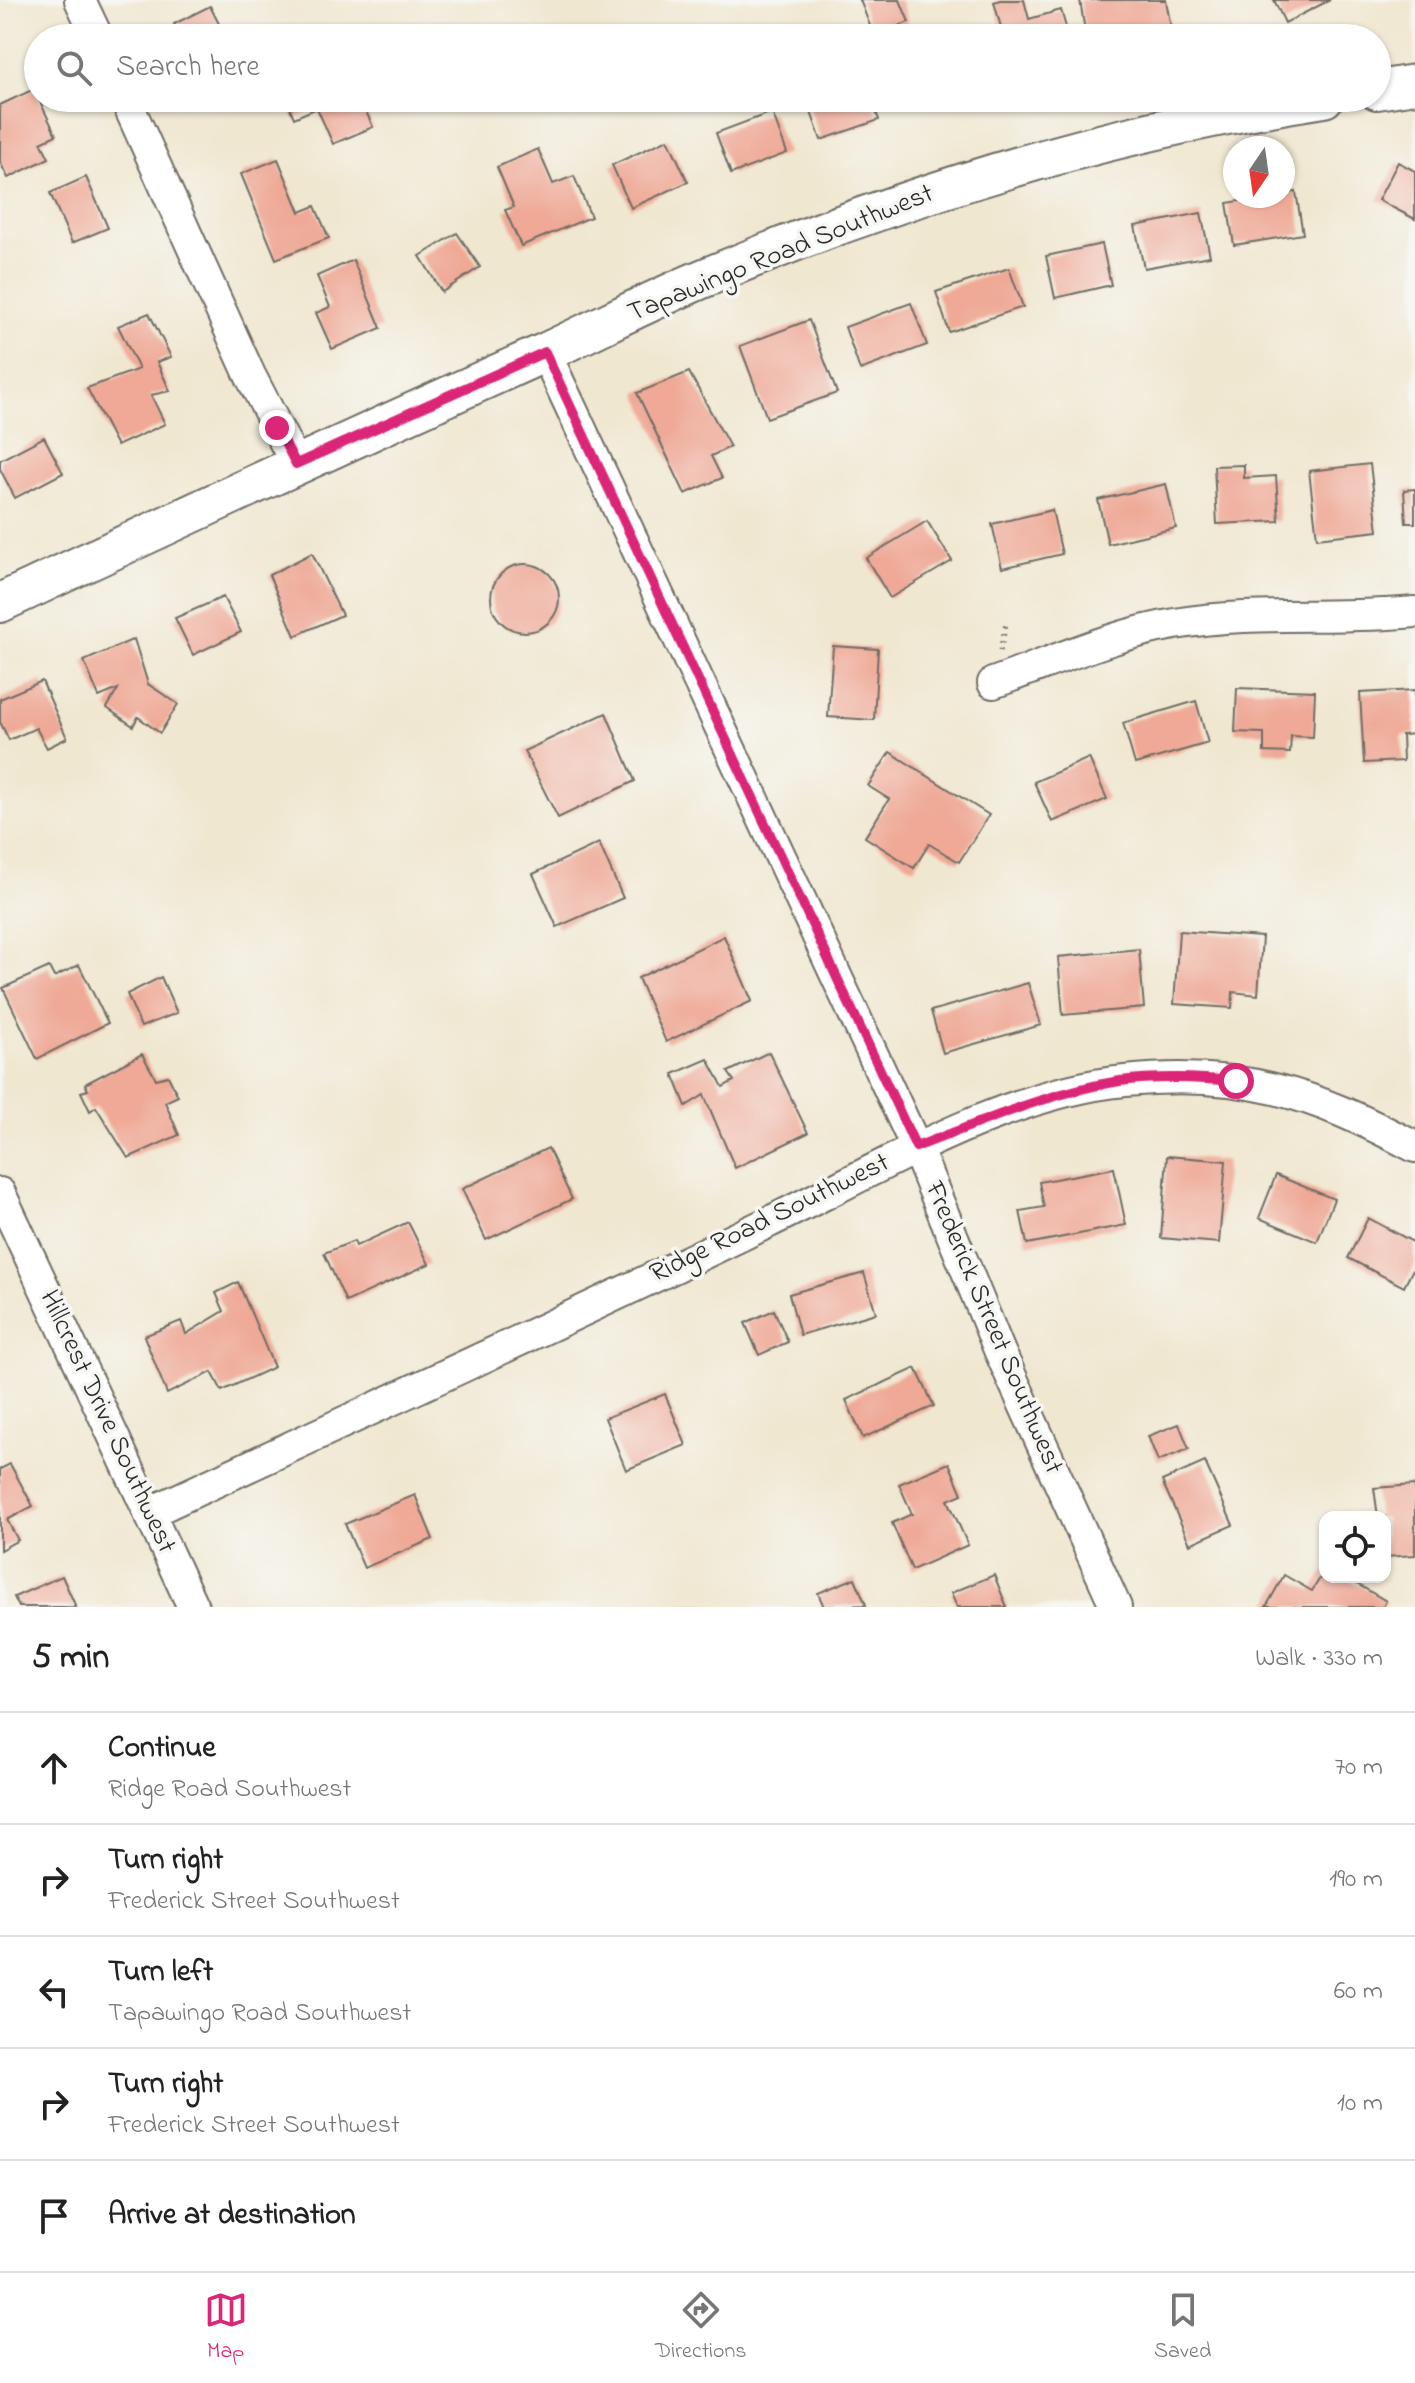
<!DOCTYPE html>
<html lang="en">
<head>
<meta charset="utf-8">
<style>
  :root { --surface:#fff; --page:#f6f6f6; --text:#222; --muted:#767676; --line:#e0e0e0; --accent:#db2777 }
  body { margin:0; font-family:"Indie Flower",sans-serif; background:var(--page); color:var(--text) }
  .controls { position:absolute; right:24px; bottom:24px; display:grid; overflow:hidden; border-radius:16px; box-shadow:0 2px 6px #0004 }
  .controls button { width:72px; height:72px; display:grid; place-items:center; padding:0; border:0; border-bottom:2px solid var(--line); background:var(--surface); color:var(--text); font:40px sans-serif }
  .compass { position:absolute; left:1223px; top:136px; width:72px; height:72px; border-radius:50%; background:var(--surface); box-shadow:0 2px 6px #0004; rotate:193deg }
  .stop { position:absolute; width:24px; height:24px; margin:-18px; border:6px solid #db2777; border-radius:50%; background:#fff }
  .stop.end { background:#db2777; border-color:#fff; box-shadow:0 2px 8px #0008 }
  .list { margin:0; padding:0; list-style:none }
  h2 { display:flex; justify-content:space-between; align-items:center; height:104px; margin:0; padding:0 32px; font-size:34px }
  h2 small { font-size:26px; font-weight:400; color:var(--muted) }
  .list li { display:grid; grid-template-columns:52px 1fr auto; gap:24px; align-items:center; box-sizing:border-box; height:112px; padding:0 32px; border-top:2px solid var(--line) }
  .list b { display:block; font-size:30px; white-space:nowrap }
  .list p { margin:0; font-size:26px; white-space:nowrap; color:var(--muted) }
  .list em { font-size:26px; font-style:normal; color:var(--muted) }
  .icon { flex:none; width:44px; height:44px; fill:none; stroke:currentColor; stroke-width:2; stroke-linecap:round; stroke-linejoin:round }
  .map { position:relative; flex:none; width:1415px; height:1607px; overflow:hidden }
  .search { position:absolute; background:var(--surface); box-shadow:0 2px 6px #0004; left:24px; right:24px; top:24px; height:88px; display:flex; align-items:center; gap:20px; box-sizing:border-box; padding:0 28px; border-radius:44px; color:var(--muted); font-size:30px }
  .sheet { height:664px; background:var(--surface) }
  nav { display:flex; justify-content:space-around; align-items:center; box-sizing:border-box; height:112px; border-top:2px solid var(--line); background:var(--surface); font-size:22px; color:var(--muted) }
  nav a { display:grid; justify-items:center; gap:4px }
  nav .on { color:var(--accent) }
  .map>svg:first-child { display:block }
</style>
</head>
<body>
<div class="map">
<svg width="1415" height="1607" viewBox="0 0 1415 1607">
  <rect width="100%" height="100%" fill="#f6f6f2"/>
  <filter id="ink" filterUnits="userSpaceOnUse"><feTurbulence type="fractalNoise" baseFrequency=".0125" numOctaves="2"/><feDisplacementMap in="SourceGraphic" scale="16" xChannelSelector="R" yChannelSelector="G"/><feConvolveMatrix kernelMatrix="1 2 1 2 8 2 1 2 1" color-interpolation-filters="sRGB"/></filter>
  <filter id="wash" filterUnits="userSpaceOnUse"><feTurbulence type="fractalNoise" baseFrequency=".006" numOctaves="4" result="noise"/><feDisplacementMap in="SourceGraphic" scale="32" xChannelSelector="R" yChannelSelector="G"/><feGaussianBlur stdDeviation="1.8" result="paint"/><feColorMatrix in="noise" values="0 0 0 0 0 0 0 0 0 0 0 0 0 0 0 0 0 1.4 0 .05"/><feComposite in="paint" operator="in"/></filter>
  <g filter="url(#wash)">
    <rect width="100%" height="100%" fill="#f0e7d0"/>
    <g id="blocks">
      <g fill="#efa996">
        <polygon points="860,0 900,0 909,22 874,36"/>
        <polygon points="1000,0 1024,0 1029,19 1061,10 1069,38 1004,38 994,2"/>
        <polygon points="1080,0 1166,0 1172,34 1086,38"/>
        <polygon points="1274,0 1330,0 1285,23"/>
        <polygon points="210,6 226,38 182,38 174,24"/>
        <polygon points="34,89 56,135 41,142 49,158 8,178 0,162 0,105"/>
        <polygon points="286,98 360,98 373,127 333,144 317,108 294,118"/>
        <polygon points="806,98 871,98 879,120 821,140"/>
        <polygon points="772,112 787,153 731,174 716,133"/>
        <polygon points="668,139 688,182 631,208 612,165"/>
        <polygon points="538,149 553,184 574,176 591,217 521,246 505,210 514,207 497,167"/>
        <polygon points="278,159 300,212 315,206 329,238 276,259 241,174"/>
        <polygon points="1398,162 1415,171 1415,219 1378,200"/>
        <polygon points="86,177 108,228 72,243 50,193"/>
        <polygon points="1296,192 1303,234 1234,245 1227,203"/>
        <polygon points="1201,213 1210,256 1144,268 1135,226"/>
        <polygon points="457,233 480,267 442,292 420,256"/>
        <polygon points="1102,244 1111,285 1055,298 1046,256"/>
        <polygon points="353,260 381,328 332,349 316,313 330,307 317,276"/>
        <polygon points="1009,268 1023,307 949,332 936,292"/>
        <polygon points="911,303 927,345 860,370 845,327"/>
        <polygon points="149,313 171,357 157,362 170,391 151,395 165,424 117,446 87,388 139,369 118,326"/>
        <polygon points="809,320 837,393 767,418 740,346"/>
        <polygon points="689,372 730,447 711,456 722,478 685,494 637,393"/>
        <polygon points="44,437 63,473 15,498 0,469 0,460"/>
        <polygon points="1370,464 1378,531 1317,538 1309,471"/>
        <polygon points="1244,465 1244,478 1276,476 1279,521 1217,524 1214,466"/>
        <polygon points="1166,484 1176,528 1108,544 1098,500"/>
        <polygon points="1415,489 1415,523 1406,523 1404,490"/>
        <polygon points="1052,510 1062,554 1002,568 992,524"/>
        <polygon points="927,521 952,561 890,598 866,558"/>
        <polygon points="312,553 342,615 295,636 269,575"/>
        <circle cx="525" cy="598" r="34"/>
        <polygon points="223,597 241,632 193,655 175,618"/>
        <polygon points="134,639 148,684 178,704 160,733 138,717 133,726 107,708 118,689 99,697 84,661"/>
        <polygon points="833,646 878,649 874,720 828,717"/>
        <polygon points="42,681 67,738 47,748 36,728 9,740 0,722 0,699"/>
        <polygon points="1237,688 1315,691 1313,737 1291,736 1290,753 1264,752 1264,733 1235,732"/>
        <polygon points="1415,690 1415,734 1402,735 1403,761 1364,763 1360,693"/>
        <polygon points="1196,701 1208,743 1135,764 1123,723"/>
        <polygon points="606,713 635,781 558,818 524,751"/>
        <polygon points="890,752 989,815 959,862 929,844 914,868 865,837 889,799 868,786"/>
        <polygon points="1089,758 1107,799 1052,822 1034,782"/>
        <polygon points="599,843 623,898 557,927 533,874"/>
        <polygon points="1179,931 1262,937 1258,995 1233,992 1232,1008 1174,1004"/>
        <polygon points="724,936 752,1001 666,1042 638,978"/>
        <polygon points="1139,949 1144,1008 1063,1015 1058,957"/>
        <polygon points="79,965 108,1023 37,1059 3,988 49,967 54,977"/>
        <polygon points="161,977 177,1013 141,1027 127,994"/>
        <polygon points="1028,983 1041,1025 943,1053 931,1011"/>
        <polygon points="769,1052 808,1133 735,1168 704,1095 686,1106 673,1074 708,1059 723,1087 734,1081 728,1072"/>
        <polygon points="142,1054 156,1079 168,1076 178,1096 165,1102 179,1135 128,1158 96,1107 90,1111 81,1092 88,1090 85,1084"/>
        <polygon points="548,1148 572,1199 486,1240 462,1189"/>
        <polygon points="1167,1156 1226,1161 1219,1243 1161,1238"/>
        <polygon points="1114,1168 1126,1225 1027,1244 1020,1211 1044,1207 1039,1182"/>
        <polygon points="1276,1175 1334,1199 1317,1242 1259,1218"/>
        <polygon points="1368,1218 1415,1243 1415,1265 1404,1287 1348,1258"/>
        <polygon points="408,1222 429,1264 346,1302 324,1253 354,1241 356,1246"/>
        <polygon points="864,1273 876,1313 800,1335 789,1294"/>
        <polygon points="238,1282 274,1367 222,1391 212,1372 167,1394 144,1336 181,1321 186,1334 224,1311 216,1293"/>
        <polygon points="774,1310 788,1342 759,1355 745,1323"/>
        <polygon points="916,1368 934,1406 863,1438 846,1400"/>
        <polygon points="665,1394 686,1445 626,1470 605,1418"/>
        <polygon points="1179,1424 1189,1449 1158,1461 1148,1436"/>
        <polygon points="1205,1462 1233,1525 1190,1544 1162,1481"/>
        <polygon points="949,1463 962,1494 948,1500 968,1545 912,1570 892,1523 912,1514 899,1484"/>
        <polygon points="10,1464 33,1506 7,1520 18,1540 0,1550 0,1469"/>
        <polygon points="1415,1485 1415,1555 1385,1557 1385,1517 1378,1517 1374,1488"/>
        <polygon points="415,1495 433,1539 364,1568 345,1524"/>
        <polygon points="1325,1570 1325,1577 1345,1577 1386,1601 1383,1607 1266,1607 1284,1575 1312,1591"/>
        <polygon points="994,1575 1007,1607 957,1607 951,1593"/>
        <polygon points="62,1576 76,1607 19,1607 14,1597"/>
        <polygon points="855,1578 866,1605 824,1607 818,1593"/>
      </g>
    </g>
  </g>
  <g filter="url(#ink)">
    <use href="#blocks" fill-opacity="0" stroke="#706d65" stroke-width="2"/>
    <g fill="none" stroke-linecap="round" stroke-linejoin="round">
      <defs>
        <g id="minor">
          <polyline points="80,0 98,38"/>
          <polyline points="125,98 250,375 296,464"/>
          <polyline points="545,352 916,1147 1000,1352 1116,1607"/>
          <path d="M993,683C1052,662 1113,634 1175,624C1255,610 1335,620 1415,612"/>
          <polyline points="0,1193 193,1607"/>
          <path d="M149,1513C355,1416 563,1322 767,1223C875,1171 1005,1092 1125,1081C1242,1069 1313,1093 1415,1147"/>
        </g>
        <g id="tertiary">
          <polyline points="1377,90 1415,84"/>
          <path d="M0,603C181,518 363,434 546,352C602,326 657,297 714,274C909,193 1115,130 1324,98"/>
        </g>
      </defs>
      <use href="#minor" stroke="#706d65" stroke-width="34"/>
      <use href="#tertiary" stroke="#706d65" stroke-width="42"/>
      <polyline stroke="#706d65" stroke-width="5" stroke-dasharray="2 6" stroke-linecap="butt" points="1000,651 1006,624"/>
      <use href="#minor" stroke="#fff" stroke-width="30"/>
      <use href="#tertiary" stroke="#fff" stroke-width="38"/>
    </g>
  </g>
  <g fill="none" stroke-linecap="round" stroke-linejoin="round" filter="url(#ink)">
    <path stroke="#db2777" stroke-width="10" d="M277,428L296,464L545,352L916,1147C982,1122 1049,1092 1120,1081C1158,1076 1197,1078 1236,1081"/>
  </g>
  <g text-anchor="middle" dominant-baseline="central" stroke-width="7" stroke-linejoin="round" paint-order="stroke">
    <g font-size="28" fill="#2b2b2b" stroke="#f6f6f2">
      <text transform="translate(781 254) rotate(-22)">Tapawingo Road Southwest</text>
      <text transform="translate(770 1219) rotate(-26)">Ridge Road Southwest</text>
      <text transform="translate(993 1328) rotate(67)">Frederick Street Southwest</text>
      <text transform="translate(107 1422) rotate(65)">Hillcrest Drive Southwest</text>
    </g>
  </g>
</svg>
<div class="controls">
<button><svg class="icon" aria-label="locate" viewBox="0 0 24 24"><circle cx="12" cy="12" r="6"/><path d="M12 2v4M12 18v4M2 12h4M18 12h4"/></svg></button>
</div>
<svg class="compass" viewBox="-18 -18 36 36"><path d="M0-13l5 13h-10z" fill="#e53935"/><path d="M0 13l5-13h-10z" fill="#767676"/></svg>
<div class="stop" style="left:1236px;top:1081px"></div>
<div class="stop end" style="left:277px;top:428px"></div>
<div class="search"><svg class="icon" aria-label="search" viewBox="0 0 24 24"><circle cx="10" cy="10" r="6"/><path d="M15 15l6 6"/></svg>Search here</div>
</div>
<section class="sheet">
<h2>5 min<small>Walk · 330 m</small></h2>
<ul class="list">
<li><svg class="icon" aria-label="ahead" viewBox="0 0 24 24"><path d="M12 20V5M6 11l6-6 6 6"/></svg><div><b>Continue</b><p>Ridge Road Southwest</p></div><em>70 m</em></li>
<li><svg class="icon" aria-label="right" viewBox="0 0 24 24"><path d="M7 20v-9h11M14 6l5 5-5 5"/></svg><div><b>Turn right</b><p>Frederick Street Southwest</p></div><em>190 m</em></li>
<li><svg class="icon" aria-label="left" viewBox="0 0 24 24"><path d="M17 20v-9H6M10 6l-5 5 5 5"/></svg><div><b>Turn left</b><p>Tapawingo Road Southwest</p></div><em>60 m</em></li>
<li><svg class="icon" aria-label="right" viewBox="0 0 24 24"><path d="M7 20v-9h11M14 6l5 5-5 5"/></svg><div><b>Turn right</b><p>Frederick Street Southwest</p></div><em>10 m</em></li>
<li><svg class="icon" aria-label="arrive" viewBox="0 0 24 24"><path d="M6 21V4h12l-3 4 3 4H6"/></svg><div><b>Arrive at destination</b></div></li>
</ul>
</section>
<nav>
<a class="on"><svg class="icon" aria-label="map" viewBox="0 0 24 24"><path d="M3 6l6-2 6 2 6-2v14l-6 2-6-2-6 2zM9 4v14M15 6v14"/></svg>Map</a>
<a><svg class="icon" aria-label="directions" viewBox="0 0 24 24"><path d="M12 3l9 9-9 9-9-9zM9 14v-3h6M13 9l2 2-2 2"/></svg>Directions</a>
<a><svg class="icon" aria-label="saved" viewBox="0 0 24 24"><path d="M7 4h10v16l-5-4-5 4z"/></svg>Saved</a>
</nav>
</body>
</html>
